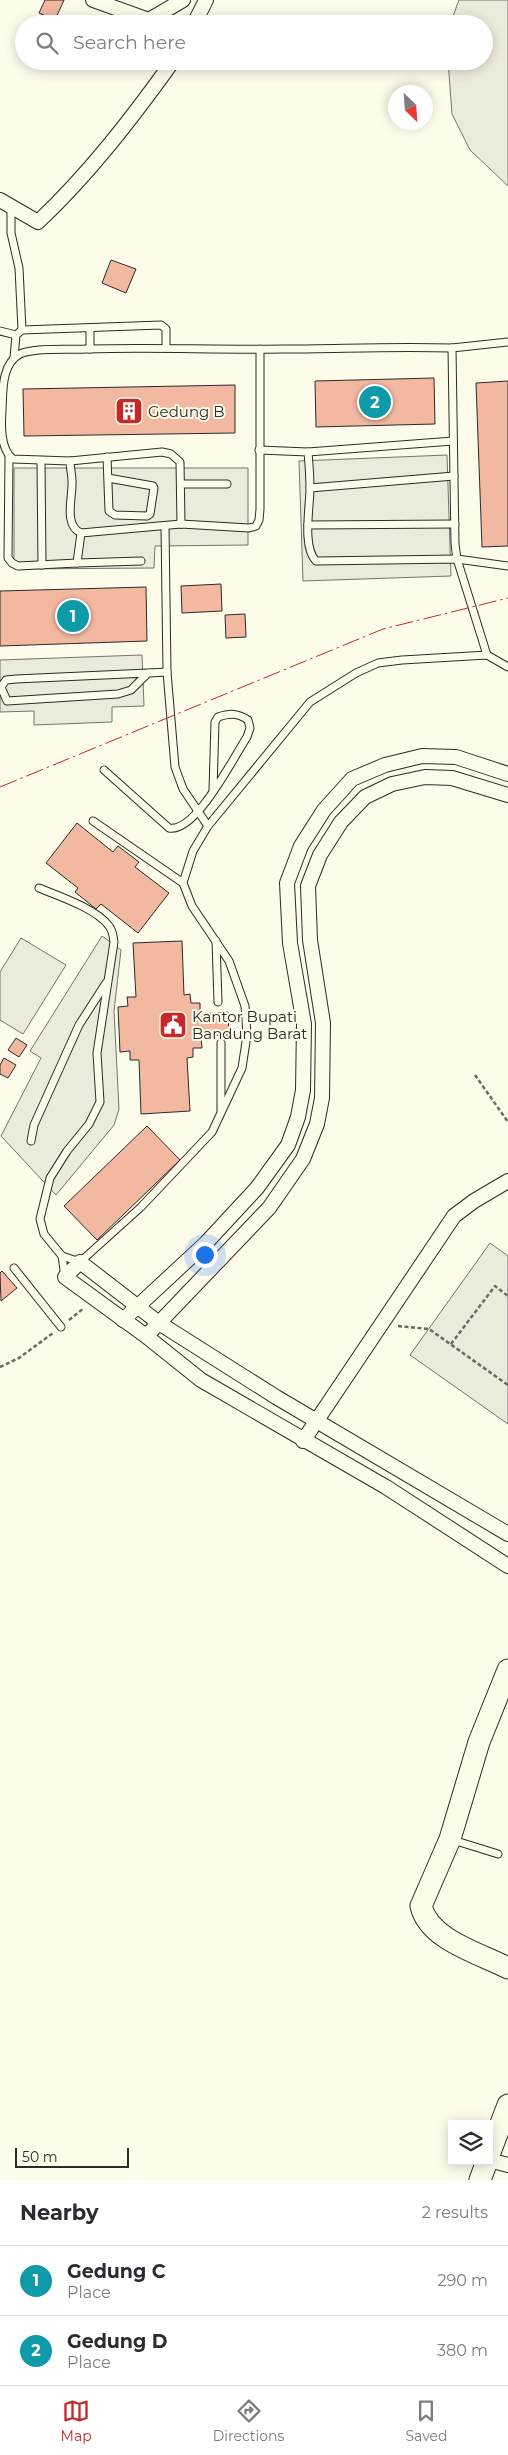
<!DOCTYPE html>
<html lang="en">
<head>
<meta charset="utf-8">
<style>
  :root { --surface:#fff; --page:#f7f7f7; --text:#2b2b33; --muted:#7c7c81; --line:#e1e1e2; --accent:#c62828 }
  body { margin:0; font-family:Montserrat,sans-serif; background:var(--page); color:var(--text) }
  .controls { position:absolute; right:15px; bottom:15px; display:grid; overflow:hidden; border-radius:0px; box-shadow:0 2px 12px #0003 }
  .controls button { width:45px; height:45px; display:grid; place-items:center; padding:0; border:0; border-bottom:1px solid var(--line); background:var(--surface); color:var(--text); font:25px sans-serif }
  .compass { position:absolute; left:388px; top:85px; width:45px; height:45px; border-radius:50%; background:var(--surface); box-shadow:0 2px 12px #0003; rotate:155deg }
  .scale { position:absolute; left:15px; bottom:12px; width:114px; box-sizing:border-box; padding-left:5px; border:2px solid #2b2b2b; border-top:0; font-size:14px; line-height:18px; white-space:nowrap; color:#2b2b2b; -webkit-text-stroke:4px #fdfbea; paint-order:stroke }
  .you { position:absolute; left:204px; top:1254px; width:18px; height:18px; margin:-12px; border:4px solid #fff; border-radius:50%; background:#1a73e8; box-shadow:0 0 0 8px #1a73e833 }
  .badge { display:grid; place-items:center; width:32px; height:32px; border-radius:50%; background:var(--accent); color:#fff; font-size:16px; font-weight:700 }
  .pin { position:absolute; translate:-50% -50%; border:2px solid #fff; box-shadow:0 1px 5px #0006 }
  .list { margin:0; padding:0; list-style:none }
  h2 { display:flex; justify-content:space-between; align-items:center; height:65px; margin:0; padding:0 20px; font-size:21px }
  h2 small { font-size:16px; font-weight:400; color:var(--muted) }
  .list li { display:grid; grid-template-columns:32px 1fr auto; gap:15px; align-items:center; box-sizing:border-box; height:70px; padding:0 20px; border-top:1px solid var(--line) }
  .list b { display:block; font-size:19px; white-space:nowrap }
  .list p { margin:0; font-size:16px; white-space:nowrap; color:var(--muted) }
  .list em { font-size:16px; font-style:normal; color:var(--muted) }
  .icon { flex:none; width:28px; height:28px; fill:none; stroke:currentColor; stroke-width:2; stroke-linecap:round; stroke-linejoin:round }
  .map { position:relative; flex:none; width:508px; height:2180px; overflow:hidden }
  .search { position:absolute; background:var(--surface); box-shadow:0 2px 12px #0003; left:15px; right:15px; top:15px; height:55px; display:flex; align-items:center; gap:12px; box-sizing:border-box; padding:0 18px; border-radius:28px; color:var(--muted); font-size:19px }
  .sheet { height:205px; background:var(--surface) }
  nav { display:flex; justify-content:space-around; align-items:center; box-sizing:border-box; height:70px; border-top:1px solid var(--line); background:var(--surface); font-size:14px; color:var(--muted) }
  nav a { display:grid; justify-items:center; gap:2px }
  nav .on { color:var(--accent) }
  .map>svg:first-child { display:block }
</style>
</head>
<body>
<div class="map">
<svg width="508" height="2180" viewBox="0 0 508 2180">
  <rect width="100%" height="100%" fill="#fdfbea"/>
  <g fill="#ecebdb" stroke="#74746e">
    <polygon points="459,0 508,0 508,186 470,150 452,114 448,61 484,61 484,24 450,24"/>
    <polygon points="21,938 66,965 23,1034 0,1020 0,972"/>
  </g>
  <g fill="#eceadb" stroke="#74746e">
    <polygon points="447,455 451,576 303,581 299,461"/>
    <polygon points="14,468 248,468 248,545 155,546 154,568 14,569"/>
    <polygon points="142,655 144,706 112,707 112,722 34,725 34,711 0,712 0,660"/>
    <polygon points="102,936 121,950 114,1011 119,1109 114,1125 56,1195 1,1136 41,1058 30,1051"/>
    <polygon points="490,1243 508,1256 508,1424 410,1355"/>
  </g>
  <g fill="#f2b8a0" stroke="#2b2b2b">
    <polygon points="45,0 64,0 55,20 39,13"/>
    <polygon points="111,260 136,269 126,293 102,283"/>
    <polygon points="434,378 435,424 316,427 315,381"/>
    <polygon points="508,381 508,546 482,547 476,383"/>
    <polygon points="235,385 235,433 24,436 23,389"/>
    <polygon points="221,584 222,611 182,613 181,586"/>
    <polygon points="146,587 147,641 0,646 0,591"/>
    <polygon points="245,614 246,637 226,638 225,615"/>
    <polygon points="77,823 113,852 118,846 139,862 135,867 169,893 138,933 101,904 96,909 75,892 78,888 46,863"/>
    <polygon points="182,941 184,995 190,994 191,1003 200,1003 200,1014 228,1012 229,1035 201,1036 202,1048 193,1048 193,1057 187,1058 190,1111 141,1114 139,1060 130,1060 130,1051 120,1052 118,1007 128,1006 127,997 136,997 133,943"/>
    <polygon points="16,1038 27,1045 19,1057 8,1050"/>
    <polygon points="4,1058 16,1065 8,1078 0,1074 0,1065"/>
    <polygon points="147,1126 180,1160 97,1240 64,1206"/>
    <polygon points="2,1271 17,1288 1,1301 0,1273"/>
  </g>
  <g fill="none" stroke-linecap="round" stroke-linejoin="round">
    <defs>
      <g id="lane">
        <polyline points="11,207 11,233 19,268 22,330"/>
        <polyline points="90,328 90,349"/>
        <polyline points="0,331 16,335"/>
        <path d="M260,349V509L259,520L256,526L249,528L181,524L81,533C63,525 73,497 72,481C72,474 70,468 70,461L13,459C0,449 1,425 2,410C3,392 1,364 20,354C34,347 71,350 87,349C152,347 216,350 281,349C338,349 394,346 452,348"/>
        <polyline points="14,358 16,335 22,330 161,325 166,329 166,348"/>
        <path d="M259,450L308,452C309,464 310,476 310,488C310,507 302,547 316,561L457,559L508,566"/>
        <polyline points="308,452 453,441"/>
        <polyline points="9,456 8,558 12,563 18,566 77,563 81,533"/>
        <polyline points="107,457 109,511 115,515 147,516 150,514 154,488 153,486 108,478"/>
        <polyline points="41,461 42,565"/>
        <polyline points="70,461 162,452 171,454 180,462 181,524"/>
        <polyline points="181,484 227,484"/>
        <polyline points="310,488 454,476"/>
        <polyline points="308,525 455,524"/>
        <polyline points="165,527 167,672 175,767 183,789 208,826"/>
        <polyline points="77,563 141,561"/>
        <polyline points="487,655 457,559 455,544 452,348 508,342"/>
        <polyline points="148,673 131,690 118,694 7,701 1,687 6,680 16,679 148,673 167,672"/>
        <path d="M104,770L169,828C196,833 233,758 247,737L250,728L248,720C238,713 230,713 218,717L215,722L213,790"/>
        <polyline points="93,821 183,883"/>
        <path d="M39,888C59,896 97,909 109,926C113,931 113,936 114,942L97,1053L100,1102L89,1124L67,1151L50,1178L40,1219L44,1234L62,1256L65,1277"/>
        <polyline points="216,941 218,1002"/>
        <polyline points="221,1110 221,1043"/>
        <polyline points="31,1141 34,1125 79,1025 106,983"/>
        <polyline points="62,1256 80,1262 141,1207 212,1132 242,1068 247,1035 245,1006 229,961 192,906 183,883 193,851 208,826 310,702 356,673 378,663 402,660 487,655 508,667"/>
        <polyline points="14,1268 61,1327"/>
        <polyline points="453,1840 498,1854"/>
      </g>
      <g id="street">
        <polyline points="93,0 149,20 183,0"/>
        <polyline points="194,24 206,0"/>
        <path d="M0,200L38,222C89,174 132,118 173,61"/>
        <polyline points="508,795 452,778 425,777 392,784 365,797 341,822 320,855 308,886 310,940 323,1023 322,1098 317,1124 303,1159 269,1208 159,1323 276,1397 508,1534"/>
        <polyline points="123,1320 206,1243 257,1188 288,1145 298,1117 303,1090 304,1024 290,943 287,883 301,846 324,810 352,779 385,765 422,756 456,757 508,774"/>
        <polyline points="146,1336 159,1323 80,1262 65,1277 146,1336 201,1380 386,1487 508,1566"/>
        <polyline points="303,1441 454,1216 474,1201 508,1181"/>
        <polyline points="489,2160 508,2165"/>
      </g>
      <g id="primary">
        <path d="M508,1670L479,1742L450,1839L421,1906C429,1940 479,1953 508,1968"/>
        <polyline points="489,2155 508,2105"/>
        <polyline points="480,2180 487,2161"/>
      </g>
    </defs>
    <use href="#lane" stroke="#2b2b2b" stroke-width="9"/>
    <use href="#street" stroke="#2b2b2b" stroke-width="16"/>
    <use href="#primary" stroke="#2b2b2b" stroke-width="23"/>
    <g stroke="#6a6964" stroke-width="2.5" stroke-dasharray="4 2.5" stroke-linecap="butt">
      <polyline points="475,1075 508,1122"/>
      <polyline points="69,1320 84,1308"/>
      <polyline points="398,1326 429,1329 508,1385"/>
      <polyline points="451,1344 495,1286 508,1296"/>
      <polyline points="0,1367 19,1358 53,1333"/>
    </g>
    <use href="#lane" stroke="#fdfbea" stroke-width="7"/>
    <use href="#street" stroke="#fdfbea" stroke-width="14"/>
    <use href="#primary" stroke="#fdfbea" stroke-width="21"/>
    <polyline stroke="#c62828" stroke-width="1" stroke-dasharray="18 4 2.5 4" stroke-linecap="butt" points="0,787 383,629 508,598"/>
  </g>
  <defs>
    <symbol id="building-square" viewBox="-11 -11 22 22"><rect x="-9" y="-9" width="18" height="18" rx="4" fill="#c62828" stroke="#fdfbea"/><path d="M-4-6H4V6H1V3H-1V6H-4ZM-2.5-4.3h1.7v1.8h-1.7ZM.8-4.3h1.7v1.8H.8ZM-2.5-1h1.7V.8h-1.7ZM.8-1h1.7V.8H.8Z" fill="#fff"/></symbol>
    <symbol id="civic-square" viewBox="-11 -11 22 22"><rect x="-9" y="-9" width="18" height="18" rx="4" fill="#c62828" stroke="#fdfbea"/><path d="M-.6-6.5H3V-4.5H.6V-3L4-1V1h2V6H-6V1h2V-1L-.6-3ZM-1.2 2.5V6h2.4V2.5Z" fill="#fff"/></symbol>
  </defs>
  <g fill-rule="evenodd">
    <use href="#building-square" x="113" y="395" width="32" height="32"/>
    <use href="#civic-square" x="157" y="1009" width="32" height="32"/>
  </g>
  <g text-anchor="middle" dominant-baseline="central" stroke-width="4" stroke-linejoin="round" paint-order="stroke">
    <g font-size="15" fill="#2b2b2b" stroke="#fdfbea" text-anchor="start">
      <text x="148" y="411">Gedung B</text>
      <text x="192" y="1016">Kantor Bupati<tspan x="192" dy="17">Bandung Barat</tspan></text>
    </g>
  </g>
</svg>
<div class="controls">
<button><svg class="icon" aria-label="layers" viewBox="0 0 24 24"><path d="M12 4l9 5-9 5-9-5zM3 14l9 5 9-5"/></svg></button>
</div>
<svg class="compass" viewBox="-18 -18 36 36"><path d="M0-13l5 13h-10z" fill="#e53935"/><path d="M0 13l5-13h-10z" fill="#7c7c81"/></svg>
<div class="scale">50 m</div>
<div class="you"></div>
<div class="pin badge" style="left:73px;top:616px;background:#0f9aa8">1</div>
<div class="pin badge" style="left:375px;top:402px;background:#0f9aa8">2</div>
<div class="search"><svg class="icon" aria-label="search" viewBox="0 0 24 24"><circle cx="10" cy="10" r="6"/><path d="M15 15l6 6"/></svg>Search here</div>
</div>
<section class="sheet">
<h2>Nearby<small>2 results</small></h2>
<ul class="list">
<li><span class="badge" style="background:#0f9aa8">1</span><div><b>Gedung C</b><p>Place</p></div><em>290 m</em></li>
<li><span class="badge" style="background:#0f9aa8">2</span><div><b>Gedung D</b><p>Place</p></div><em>380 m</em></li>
</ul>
</section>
<nav>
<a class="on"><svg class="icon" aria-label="map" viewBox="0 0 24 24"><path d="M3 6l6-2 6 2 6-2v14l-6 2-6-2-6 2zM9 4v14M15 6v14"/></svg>Map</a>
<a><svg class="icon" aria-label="directions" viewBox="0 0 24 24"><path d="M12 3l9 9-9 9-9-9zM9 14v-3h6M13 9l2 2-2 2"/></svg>Directions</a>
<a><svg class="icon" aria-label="saved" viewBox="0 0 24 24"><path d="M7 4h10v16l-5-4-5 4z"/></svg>Saved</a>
</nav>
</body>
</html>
